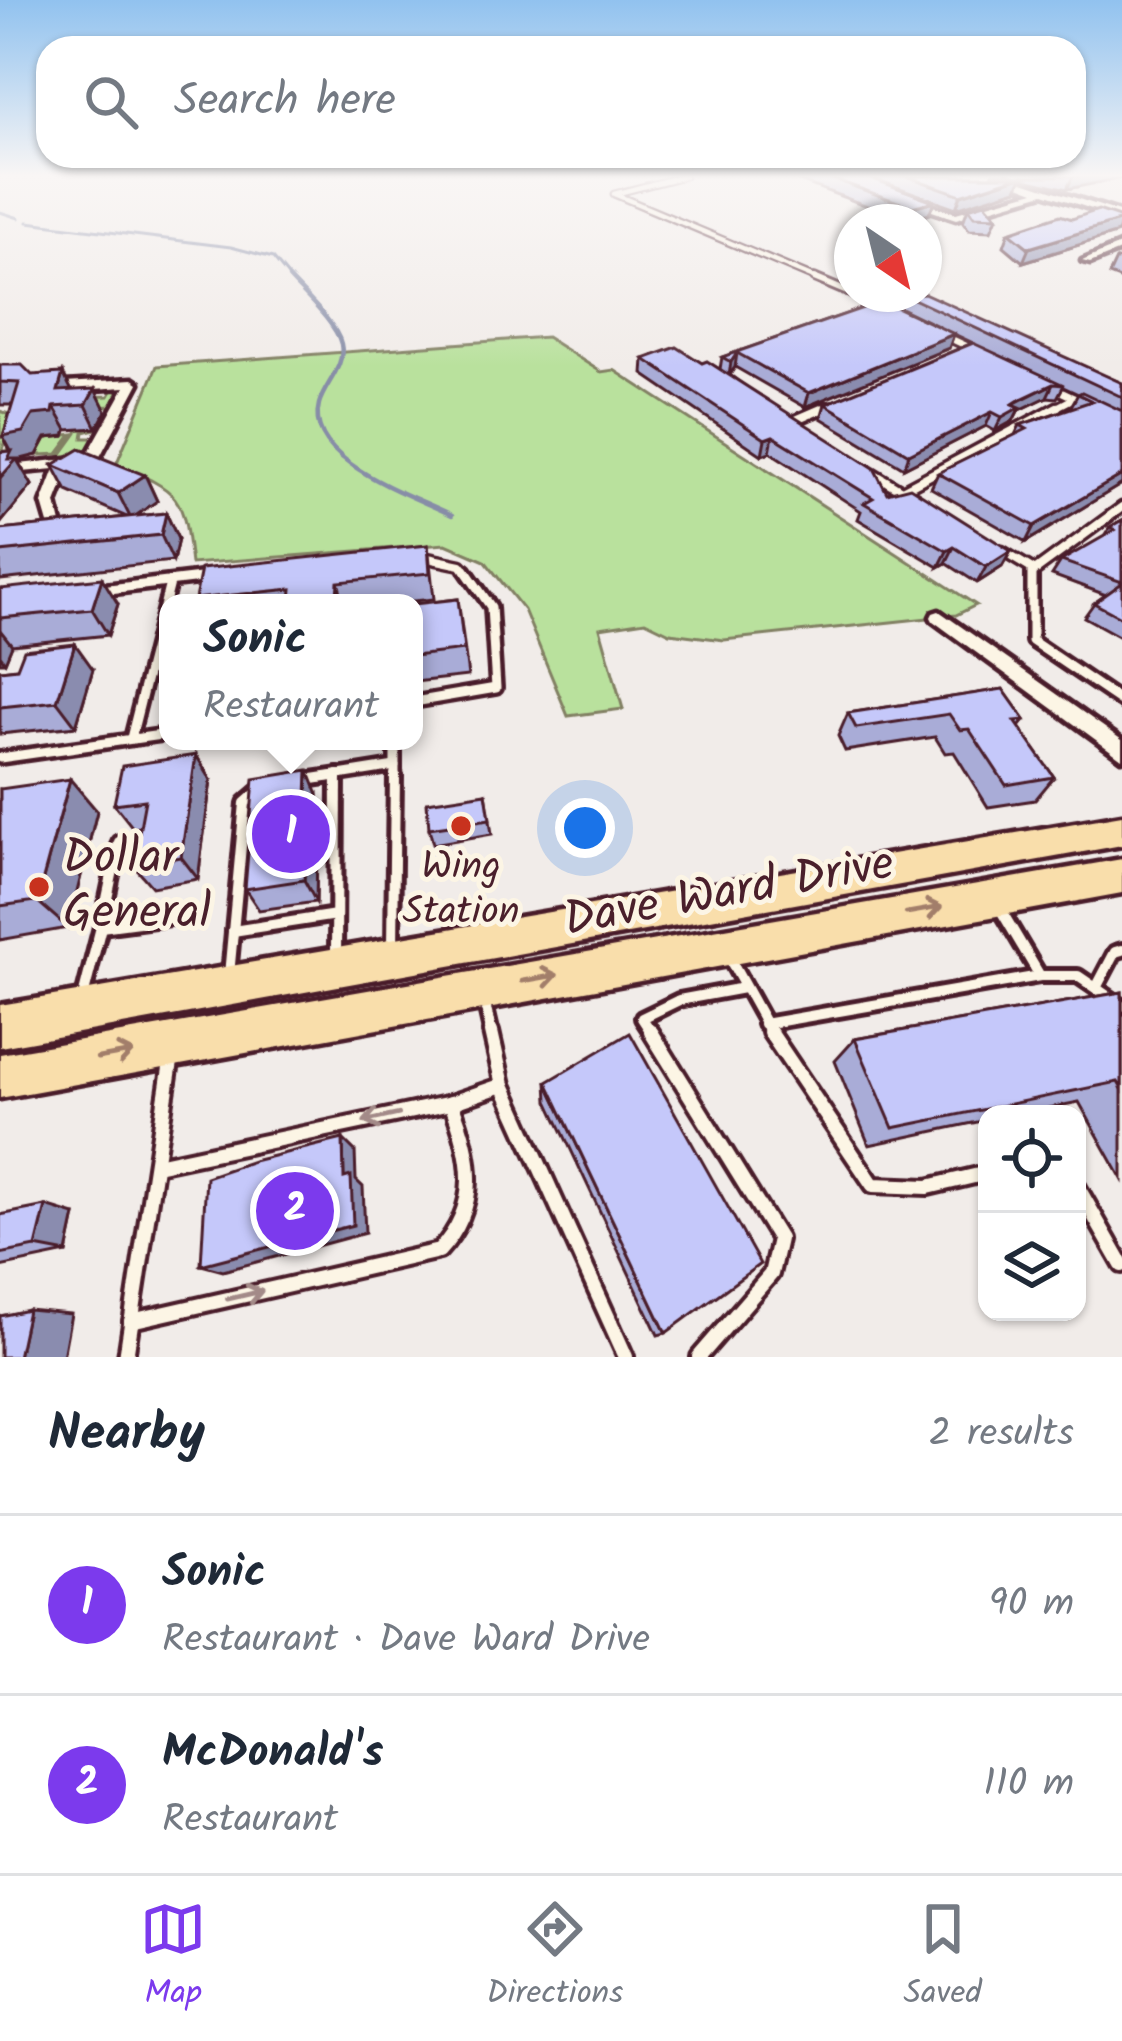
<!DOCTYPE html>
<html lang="en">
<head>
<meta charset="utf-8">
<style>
  :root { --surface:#fff; --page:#f6f6f7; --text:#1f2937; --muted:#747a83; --line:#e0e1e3; --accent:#7c3aed }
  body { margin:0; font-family:Kalam,sans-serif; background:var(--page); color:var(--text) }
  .controls { position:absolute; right:36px; bottom:36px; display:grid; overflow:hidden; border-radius:24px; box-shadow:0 3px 9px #0004 }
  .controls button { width:108px; height:108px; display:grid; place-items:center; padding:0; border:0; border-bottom:3px solid var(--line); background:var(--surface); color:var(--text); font:60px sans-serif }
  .compass { position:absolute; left:834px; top:204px; width:108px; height:108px; border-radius:50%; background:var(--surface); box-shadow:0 3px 9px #0004; rotate:145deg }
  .you { position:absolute; left:585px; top:828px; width:42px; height:42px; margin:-30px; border:9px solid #fff; border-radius:50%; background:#1a73e8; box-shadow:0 0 0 18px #1a73e833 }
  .badge { display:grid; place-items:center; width:78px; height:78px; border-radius:50%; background:var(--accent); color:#fff; font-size:39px; font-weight:700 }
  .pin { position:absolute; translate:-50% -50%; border:6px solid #fff; box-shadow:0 3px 12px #0006 }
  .popup { position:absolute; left:159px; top:594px; width:264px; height:156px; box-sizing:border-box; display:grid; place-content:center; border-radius:24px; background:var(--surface); filter:drop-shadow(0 3px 9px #0005); font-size:39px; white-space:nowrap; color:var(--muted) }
  .popup b { font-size:45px; color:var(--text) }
  .popup::after { content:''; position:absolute; left:50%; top:100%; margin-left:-24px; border:24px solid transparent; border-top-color:var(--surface) }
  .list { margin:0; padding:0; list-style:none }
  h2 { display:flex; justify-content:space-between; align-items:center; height:156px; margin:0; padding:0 48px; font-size:51px }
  h2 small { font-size:39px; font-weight:400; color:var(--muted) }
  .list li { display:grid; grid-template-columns:78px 1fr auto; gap:36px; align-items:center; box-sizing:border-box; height:180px; padding:0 48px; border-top:3px solid var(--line) }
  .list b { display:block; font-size:45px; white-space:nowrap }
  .list p { margin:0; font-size:39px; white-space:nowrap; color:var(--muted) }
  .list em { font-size:39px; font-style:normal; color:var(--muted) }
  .icon { flex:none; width:66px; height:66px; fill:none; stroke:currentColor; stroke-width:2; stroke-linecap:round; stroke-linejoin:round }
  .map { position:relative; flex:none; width:1122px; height:1357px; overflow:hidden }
  .search { position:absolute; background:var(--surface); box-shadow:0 3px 9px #0004; left:36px; right:36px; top:36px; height:132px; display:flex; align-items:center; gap:30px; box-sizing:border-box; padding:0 42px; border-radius:36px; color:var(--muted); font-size:45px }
  .sheet { height:516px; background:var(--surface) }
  nav { display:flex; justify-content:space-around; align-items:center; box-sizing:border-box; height:168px; border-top:3px solid var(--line); background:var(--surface); font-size:33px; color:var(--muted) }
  nav a { display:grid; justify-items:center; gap:6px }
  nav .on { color:var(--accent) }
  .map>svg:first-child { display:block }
</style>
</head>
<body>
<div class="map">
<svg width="1122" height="1357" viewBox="0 0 1122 1357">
  <rect width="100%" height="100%" fill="#f1ece9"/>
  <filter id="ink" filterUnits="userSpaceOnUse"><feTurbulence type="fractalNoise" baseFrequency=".00833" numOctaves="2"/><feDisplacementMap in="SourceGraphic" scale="24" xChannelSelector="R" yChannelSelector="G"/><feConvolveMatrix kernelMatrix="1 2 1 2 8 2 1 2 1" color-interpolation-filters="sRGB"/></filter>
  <g filter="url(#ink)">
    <g fill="#b9e19d" stroke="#828064" stroke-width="3">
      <path d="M546,337L601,372L614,370L976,605L956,615L724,640L670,633L645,621L600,628L623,709L568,716L524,610L485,561L446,544L191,564C183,495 181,491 116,465L157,366Z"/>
      <polygon points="113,389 119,392 112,406 98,407 83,428 100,428 84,432 83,438 95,438 82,460 56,462 77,433 82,406 22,442 73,434 58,454 6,457 13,432 9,432 0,458 0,411 18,417 81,397 109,396"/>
    </g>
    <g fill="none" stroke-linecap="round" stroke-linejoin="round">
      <g stroke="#878da7" stroke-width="3">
        <polyline points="0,212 19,218"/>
        <polyline points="28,222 231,247 273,258 292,281"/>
      </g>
      <path stroke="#878da7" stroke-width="4.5" d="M289,278C304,295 336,323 341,344C346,366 324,385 319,404C304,461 412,495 452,515"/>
      <defs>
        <polyline id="lane-far5" points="684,176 614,194 821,281"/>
        <g id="lane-far4">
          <polyline points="814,278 852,294"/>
          <polyline points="853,294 884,307"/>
          <polyline points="943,335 977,351"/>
          <polyline points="1051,387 1085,403"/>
          <polyline points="819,410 832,405"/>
          <polyline points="1051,410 1074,398"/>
        </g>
        <g id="lane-far3">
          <polyline points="789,423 826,407"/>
          <polyline points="868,470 911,496"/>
          <polyline points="902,490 1057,407"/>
          <polyline points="1002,551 1032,569"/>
          <polyline points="423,557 461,565 467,573"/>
          <polyline points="1032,573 1122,507"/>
        </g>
        <g id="lane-far2">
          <polyline points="1032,570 1032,641 1122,702"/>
          <polyline points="101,590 209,577"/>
          <polyline points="414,702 496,688 491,607 465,570"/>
          <polyline points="131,738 170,583"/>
          <polyline points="0,758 168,734"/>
          <polyline points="320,778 395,766"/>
          <polyline points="395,778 395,741"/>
        </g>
        <g id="lane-far1">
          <polyline points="299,781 339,775"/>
          <polyline points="119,842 101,927 184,916"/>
          <polyline points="233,931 336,915"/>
          <polyline points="393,946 395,775"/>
          <polyline points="336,956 337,775"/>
          <polyline points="728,956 772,1035"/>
          <polyline points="229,975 245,803 260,790"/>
          <polyline points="1040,976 1078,976 1122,1006"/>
          <polyline points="1096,988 1115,952 1122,950"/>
          <polyline points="83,997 101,927"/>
          <polyline points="484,1000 492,1035"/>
          <polyline points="764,1024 1040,976 999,907"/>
          <polyline points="653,1035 642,1018 679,1000 744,988"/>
        </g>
        <g id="lane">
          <polyline points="491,1032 503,1085 626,1357"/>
          <polyline points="651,1032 779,1239 771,1274 699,1357"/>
          <polyline points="770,1032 873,1185 928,1187 987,1173"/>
          <polyline points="451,1103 503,1085"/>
          <polyline points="1077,1186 1122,1265"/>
          <path d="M131,1321L439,1251C481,1206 473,1157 451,1103L156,1165"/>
          <polyline points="126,1357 172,1055"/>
        </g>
        <g id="street">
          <polygon points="995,176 1008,176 1122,213 1122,219 1044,193 956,219 905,202 909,199 956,213 1035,191"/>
          <polygon points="1122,244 1122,250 1090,263 1082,261"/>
          <polygon points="133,379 139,383 96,464 70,467 56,503 61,524 59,527 49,527 42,503 55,469 0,474 0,466 86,457 125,387 48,392 42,388 48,384"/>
          <polygon points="939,611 1122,740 1122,759 933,621 931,617 933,613"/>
        </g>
        <g id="primary">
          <polygon points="1122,815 1122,845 0,1047 0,1005"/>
          <polygon points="1122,859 1122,893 0,1098 0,1054"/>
        </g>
      </defs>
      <use href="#lane-far5" stroke="#4a1f2b" stroke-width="9"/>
      <use href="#lane-far4" stroke="#4a1f2b" stroke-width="12"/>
      <use href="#lane-far3" stroke="#4a1f2b" stroke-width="15"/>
      <use href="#lane-far2" stroke="#4a1f2b" stroke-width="18"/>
      <use href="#lane-far1" stroke="#4a1f2b" stroke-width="20"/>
      <use href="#lane" stroke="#4a1f2b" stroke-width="22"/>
      <use href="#street" stroke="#4a1f2b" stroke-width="9"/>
      <use href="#primary" stroke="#4a1f2b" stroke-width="9"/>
      <use href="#lane-far5" stroke="#fcf5e5" stroke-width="4.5"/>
      <use href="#lane-far4" stroke="#fcf5e5" stroke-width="6"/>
      <use href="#lane-far3" stroke="#fcf5e5" stroke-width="8"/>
      <use href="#lane-far2" stroke="#fcf5e5" stroke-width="9"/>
      <use href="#lane-far1" stroke="#fcf5e5" stroke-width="10"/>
      <use href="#lane" stroke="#fcf5e5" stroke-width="14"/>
      <use href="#street" fill="#fcf5e5" fill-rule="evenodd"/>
      <use href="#primary" fill="#f9deab" fill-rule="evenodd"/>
    </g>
    <g fill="#a9acd7" stroke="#4a1f2b" stroke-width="3">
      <polygon points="786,176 865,176 934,201 929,214 908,221"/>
      <polygon points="866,176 1122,176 1067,189 1021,178 1017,189 956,208"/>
      <polygon points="968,208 997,217 991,231 969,230 963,222"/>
      <polygon points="1122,218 1122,224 1118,233 1023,262 1004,246 1009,232 1072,219"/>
      <polygon points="1122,258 1122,280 1109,275 1116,260"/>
      <polygon points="903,294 1122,383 1122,484 1026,542 931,488 938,473 1015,435 1020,425 1070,408 1078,394 1063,387 1057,398 1047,397 1018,411 1013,421 995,431 986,426 904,468 821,418 825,404 973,343 954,334 949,348 805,407 735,367 730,375 887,493 1011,551 1002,567 977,583 946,563 939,567 858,519 861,511 770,452 762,455 643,374 644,359 702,363 720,369 722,357 883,301 940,327 899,307"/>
      <polygon points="0,365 71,390 106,411 97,428 67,430 65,436 46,438 37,455 17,460 32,485 0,524 0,452 11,451 3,436 12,405 0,405"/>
      <polygon points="53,465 145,475 157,501 134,516 166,513 178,539 173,561 0,580 0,530 127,517 67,491"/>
      <polygon points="1122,520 1122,638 1084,617 1094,603 1106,595 1052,575 1061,561 1104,537 1110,527"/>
      <polygon points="428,545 434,599 393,603 197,603 195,599"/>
      <polygon points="0,589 118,604 108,635 12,645 5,662 0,662"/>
      <polygon points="458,599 468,676 414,682 414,604"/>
      <polygon points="17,668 93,669 76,726 0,734 0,670"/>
      <polygon points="1003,689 1025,720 1019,727 1054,777 1035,800 988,807 954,752 945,753 935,737 845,751 838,736 848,713"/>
      <polygon points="196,755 211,780 198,879 152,887 133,865 140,827 133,828 114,804"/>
      <polygon points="0,789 97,811 68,928 0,940"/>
      <polygon points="486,793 492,834 433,844 429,828"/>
      <polygon points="318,795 316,902 259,910 245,889"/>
      <polygon points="1122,992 1122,1179 1079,1102 1019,1114 987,1114 987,1120 869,1145 835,1061 855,1039"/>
      <polygon points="547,1082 666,1333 658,1335 548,1101"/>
      <polygon points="0,1215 75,1215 67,1253 0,1267"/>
    </g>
    <g fill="#8a8caf" stroke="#4a1f2b" stroke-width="3">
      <polygon points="1022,176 1017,189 956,208 961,195"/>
      <polygon points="1073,176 1122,176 1122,178 1067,189"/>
      <polygon points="934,201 929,214 908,221 912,207"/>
      <polygon points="1122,220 1118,233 1023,262 1029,248"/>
      <polygon points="954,334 949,348 805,407 809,393"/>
      <polygon points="737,353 735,367 729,376 731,362"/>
      <polygon points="63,373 74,395 58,391"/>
      <polygon points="1053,384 1047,397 1018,411 1013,421 995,431 1002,417 1013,404"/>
      <polygon points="95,389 106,411 97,428 86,405"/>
      <polygon points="54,407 67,430 65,436 46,438 37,455 17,460 32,485 0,524 0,478 11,451 3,436 33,415"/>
      <polygon points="992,412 986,426 904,468 909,454"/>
      <polygon points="773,436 770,452 762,455 765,439"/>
      <polygon points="145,475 157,501 131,519 118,493"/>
      <polygon points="1122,475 1122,484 1026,542 1034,526"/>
      <polygon points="166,513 178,539 173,561 161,535"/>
      <polygon points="954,547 946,563 939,567 947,551"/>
      <polygon points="1011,551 1002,567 977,583 986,567"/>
      <polygon points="102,578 118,604 108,635 92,609"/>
      <polygon points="338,582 344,603 339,603 337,596"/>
      <polygon points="0,630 12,645 5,662 0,655"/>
      <polygon points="75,644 93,669 76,726 57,701"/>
      <polygon points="196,755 211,780 198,879 181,857"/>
      <polygon points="308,770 318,795 316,902 304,880"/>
      <polygon points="70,779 97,811 68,928 37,901"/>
      <polygon points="343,1139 355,1151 356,1180 363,1187 365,1233 223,1271 201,1265 344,1178"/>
      <polygon points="46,1206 75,1215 67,1253 36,1247"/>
      <polygon points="28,1310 71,1314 63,1357 18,1357"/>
    </g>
    <g fill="#c5c8fa" stroke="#4a1f2b" stroke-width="3">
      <polygon points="824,176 865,176 934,201 912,207"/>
      <polygon points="906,176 1020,176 961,195"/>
      <polygon points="985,203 997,217 974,216 968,208"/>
      <polygon points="1098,210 1122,218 1122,220 1029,248 1009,232 1060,215 1072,219"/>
      <polygon points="924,293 1122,383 1122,397 903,294"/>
      <polygon points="883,301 954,334 809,393 737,353 731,362 722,357"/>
      <polygon points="973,343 1064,385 1053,384 1019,400 1013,404 1020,407 1002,417 992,412 909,454 825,404"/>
      <polygon points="677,347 702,363 707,361 874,468 887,493 910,487 1011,551 986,567 954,547 947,551 864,503 873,498 773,436 765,439 644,359"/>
      <polygon points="0,365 22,365 32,375 63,373 58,391 95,389 86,405 54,407 53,413 33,415 23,432 3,436 19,383 0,382"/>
      <polygon points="1082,392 1122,411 1122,475 1034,526 938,473 1027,429 1020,425 1092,401 1078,394"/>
      <polygon points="80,449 145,475 118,493 53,465"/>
      <polygon points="12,451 8,459 17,459 0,478 0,452"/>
      <polygon points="166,513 161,535 0,552 0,530"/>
      <polygon points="1122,520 1122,582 1061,561 1115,530 1110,527"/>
      <polygon points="428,545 430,573 338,582 337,596 291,601 292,589 195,599 201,569"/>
      <polygon points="102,578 92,609 0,618 0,589"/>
      <polygon points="1122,583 1122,618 1094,603"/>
      <polygon points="458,599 464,650 414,656 414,604"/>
      <polygon points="75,644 57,701 0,707 0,670 17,668 24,650"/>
      <polygon points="1003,689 1025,720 1015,721 1054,777 1006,785 969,729 960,730 949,714 856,728 848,713"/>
      <polygon points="196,755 181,857 133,865 145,800 114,804 122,766"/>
      <polygon points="308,770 304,880 245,889 254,779"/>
      <polygon points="70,779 37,901 0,906 0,789"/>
      <polygon points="486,793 490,819 429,828 427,802"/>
      <polygon points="1122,992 1122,1089 1118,1082 893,1128 855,1039"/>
      <polygon points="630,1033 760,1264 666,1333 547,1082"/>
      <polygon points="343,1139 344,1178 351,1176 353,1225 201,1265 206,1177 253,1161"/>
      <polygon points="46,1206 36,1247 0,1254 0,1215"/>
      <polygon points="28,1310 18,1357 0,1357 0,1316"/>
    </g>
    <defs><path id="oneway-shaft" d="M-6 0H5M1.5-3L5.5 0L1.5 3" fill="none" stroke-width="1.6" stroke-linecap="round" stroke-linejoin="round" transform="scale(3)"/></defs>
    <g stroke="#a27e6b">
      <use href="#oneway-shaft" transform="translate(924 910) rotate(-10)"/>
      <use href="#oneway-shaft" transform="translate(540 978) rotate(-10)"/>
      <use href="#oneway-shaft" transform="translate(115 1055) rotate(-10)"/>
    </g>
    <g stroke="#a38a88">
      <use href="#oneway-shaft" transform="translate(381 1118) rotate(168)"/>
      <use href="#oneway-shaft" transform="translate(245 1295) rotate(-13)"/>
    </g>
  </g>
  <linearGradient id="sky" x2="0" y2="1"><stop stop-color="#91c2ef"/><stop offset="0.48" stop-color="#f9f6f5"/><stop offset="1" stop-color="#f9f6f5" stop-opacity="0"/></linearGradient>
  <rect width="1122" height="366" fill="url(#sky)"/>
  <g fill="#c8321e" stroke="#fcf5e5" stroke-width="4.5">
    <circle cx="461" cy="826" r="12"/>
    <circle cx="39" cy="887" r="12"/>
  </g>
  <g text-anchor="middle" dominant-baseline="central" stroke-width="10" stroke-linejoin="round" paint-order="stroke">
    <g font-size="39" fill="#4a1f2b" stroke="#fcf5e5">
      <text x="461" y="868">Wing<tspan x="461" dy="45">Station</tspan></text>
    </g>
    <g font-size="48" fill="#4a1f2b" stroke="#fcf5e5" text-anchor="start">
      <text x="63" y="859">Dollar<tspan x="63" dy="55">General</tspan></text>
    </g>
    <g font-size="48" fill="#4a1f2b" stroke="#fcf5e5">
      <text transform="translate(729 893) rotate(-10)">Dave Ward Drive</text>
    </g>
  </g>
</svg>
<div class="controls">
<button><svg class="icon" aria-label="locate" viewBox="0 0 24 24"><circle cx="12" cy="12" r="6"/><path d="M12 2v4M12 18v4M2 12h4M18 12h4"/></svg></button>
<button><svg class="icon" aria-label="layers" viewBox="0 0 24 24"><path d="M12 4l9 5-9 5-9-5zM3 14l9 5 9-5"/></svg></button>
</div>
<svg class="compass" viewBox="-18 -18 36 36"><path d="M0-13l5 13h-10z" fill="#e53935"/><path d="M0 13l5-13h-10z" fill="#747a83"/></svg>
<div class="you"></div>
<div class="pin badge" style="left:291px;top:834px">1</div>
<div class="popup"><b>Sonic</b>Restaurant</div>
<div class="pin badge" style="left:295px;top:1211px">2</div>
<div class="search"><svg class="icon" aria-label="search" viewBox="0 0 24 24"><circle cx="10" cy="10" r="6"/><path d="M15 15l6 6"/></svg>Search here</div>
</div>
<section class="sheet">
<h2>Nearby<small>2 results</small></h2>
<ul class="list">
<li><span class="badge">1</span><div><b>Sonic</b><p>Restaurant · Dave Ward Drive</p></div><em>90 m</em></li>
<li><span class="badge">2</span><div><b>McDonald's</b><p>Restaurant</p></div><em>110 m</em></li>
</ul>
</section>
<nav>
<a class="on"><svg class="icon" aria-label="map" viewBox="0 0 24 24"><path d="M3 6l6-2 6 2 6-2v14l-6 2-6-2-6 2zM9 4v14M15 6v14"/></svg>Map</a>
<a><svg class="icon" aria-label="directions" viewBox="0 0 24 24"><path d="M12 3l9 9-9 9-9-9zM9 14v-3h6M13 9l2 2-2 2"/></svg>Directions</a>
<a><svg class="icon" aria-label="saved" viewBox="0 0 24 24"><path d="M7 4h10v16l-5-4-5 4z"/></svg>Saved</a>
</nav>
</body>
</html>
